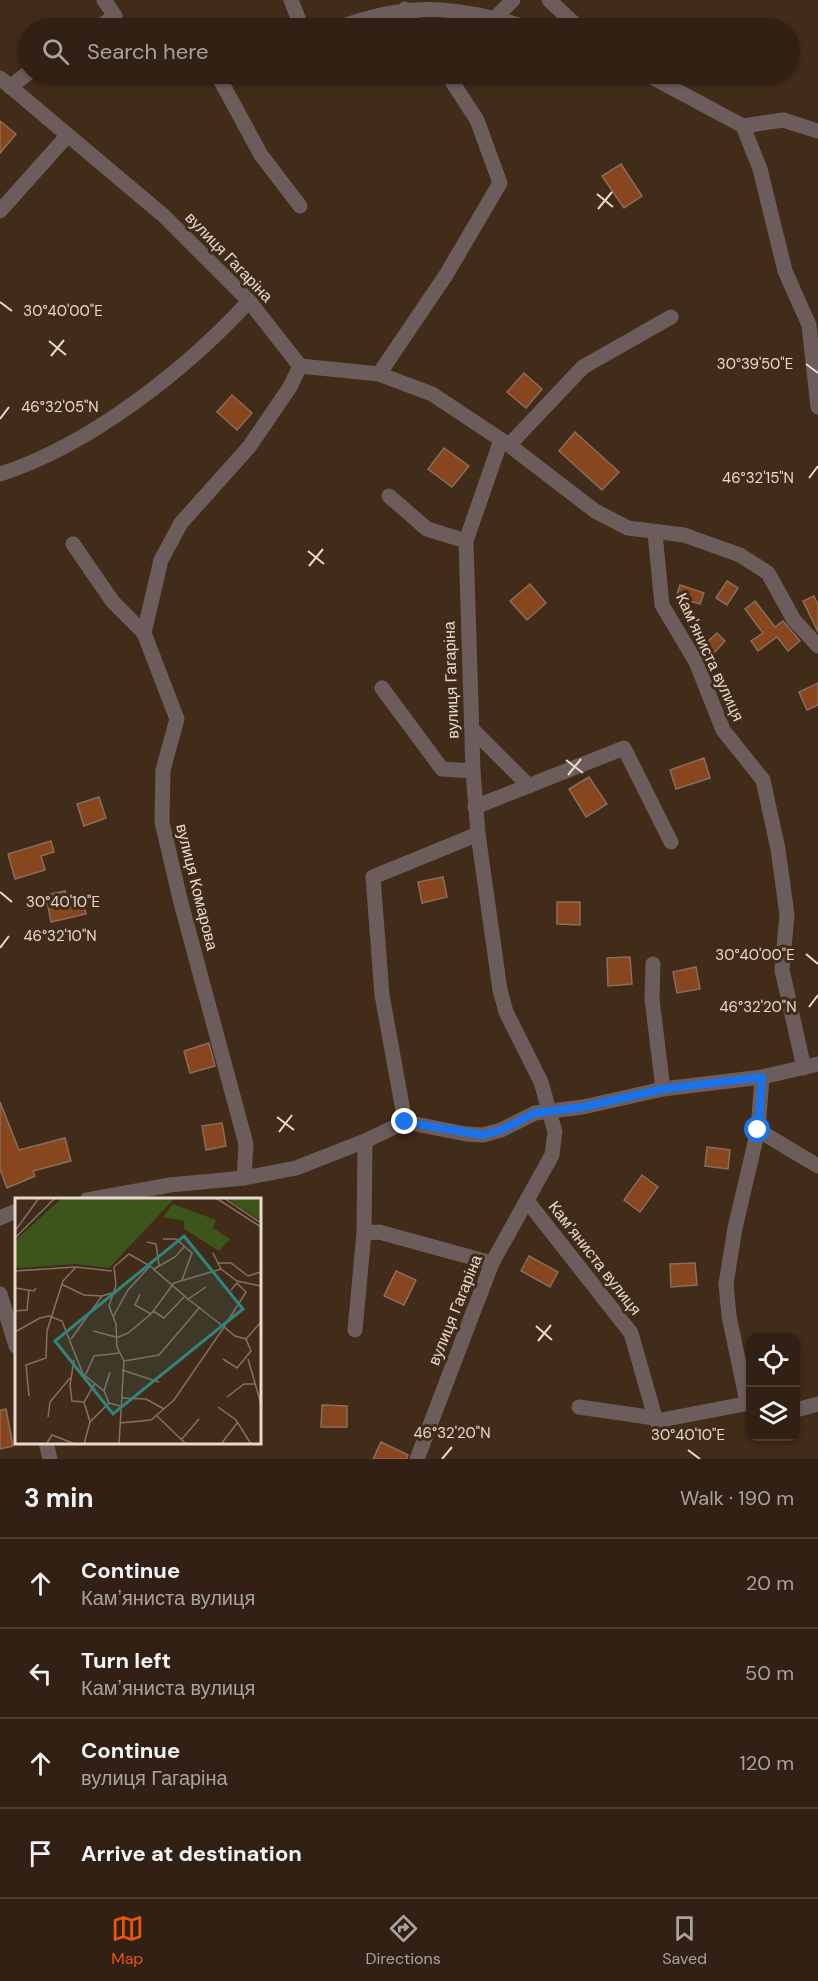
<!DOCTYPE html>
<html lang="en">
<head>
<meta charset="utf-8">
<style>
  :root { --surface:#312013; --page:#39281c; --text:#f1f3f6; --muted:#a8a3a0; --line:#4c3e33; --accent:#ea580c }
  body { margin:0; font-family:"DM Sans",sans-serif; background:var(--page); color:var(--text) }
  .controls { position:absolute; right:18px; bottom:18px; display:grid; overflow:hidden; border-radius:12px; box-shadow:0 2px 4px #0004 }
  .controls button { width:54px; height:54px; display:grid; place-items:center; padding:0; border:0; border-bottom:2px solid var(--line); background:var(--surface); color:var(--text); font:30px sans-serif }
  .stop { position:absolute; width:18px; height:18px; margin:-14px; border:4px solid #1a73e8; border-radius:50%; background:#fff }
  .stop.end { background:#1a73e8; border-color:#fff; box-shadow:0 2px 6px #0008 }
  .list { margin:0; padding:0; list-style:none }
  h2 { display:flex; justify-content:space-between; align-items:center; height:78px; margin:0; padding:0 24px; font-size:26px }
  h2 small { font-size:20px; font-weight:400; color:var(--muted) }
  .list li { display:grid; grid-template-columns:39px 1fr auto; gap:18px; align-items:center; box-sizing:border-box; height:90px; padding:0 24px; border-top:2px solid var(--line) }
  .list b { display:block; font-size:22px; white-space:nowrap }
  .list p { margin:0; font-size:20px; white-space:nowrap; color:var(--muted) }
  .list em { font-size:20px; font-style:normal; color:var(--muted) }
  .icon { flex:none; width:33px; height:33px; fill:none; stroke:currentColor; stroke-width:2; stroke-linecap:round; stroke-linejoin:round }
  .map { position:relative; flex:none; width:818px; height:1459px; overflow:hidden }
  .search { position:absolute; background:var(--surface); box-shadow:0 2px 4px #0004; left:18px; right:18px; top:18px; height:66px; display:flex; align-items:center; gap:15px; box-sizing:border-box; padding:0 21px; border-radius:33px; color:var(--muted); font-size:22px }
  .sheet { height:438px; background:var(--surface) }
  nav { display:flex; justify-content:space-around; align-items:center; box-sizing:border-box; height:84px; border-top:2px solid var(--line); background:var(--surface); font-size:16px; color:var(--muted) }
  nav a { display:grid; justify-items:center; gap:3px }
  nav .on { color:var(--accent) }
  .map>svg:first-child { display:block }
</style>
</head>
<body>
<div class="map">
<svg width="818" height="1459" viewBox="0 0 818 1459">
  <rect width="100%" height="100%" fill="#412b19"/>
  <g fill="#87461d" stroke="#8a6d5d" stroke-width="1.5">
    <polygon points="0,121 16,134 0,153"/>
    <polygon points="621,164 642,196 624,208 602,176"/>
    <polygon points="524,373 542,389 526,408 507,392"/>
    <polygon points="232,395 252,413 237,430 217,412"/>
    <polygon points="575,432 619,472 602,490 559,451"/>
    <polygon points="444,448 469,466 452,487 428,469"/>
    <polygon points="727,581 738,588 727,605 716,598"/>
    <polygon points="530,584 546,603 527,620 510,601"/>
    <polygon points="680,585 704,593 700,604 676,597"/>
    <polygon points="814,596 818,605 818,632 803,601"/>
    <polygon points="755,601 775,627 783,621 800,641 788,651 777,637 758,651 751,641 763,633 745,609"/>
    <polygon points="717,633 725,641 714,653 705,644"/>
    <polygon points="818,683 818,705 807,710 799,692"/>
    <polygon points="704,758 710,778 676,789 670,770"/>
    <polygon points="589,777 607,804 586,817 569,789"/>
    <polygon points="99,797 106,818 84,826 77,804"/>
    <polygon points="51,841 54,852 41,856 45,870 15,879 8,854"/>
    <polygon points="443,877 447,897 422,903 418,882"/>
    <polygon points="65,891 67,898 82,895 86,914 51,922 46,895"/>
    <polygon points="557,902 580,902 580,925 557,924"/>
    <polygon points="630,957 632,984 608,986 607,958"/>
    <polygon points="696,967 700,989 677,993 673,972"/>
    <polygon points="209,1043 215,1066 190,1073 184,1051"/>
    <polygon points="0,1102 19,1150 65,1138 71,1161 33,1171 35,1176 7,1188 0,1169"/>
    <polygon points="222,1123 226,1146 206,1150 202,1126"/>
    <polygon points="707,1147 730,1150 728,1169 705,1166"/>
    <polygon points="642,1175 658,1187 640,1212 624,1200"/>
    <polygon points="529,1256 558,1272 550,1287 521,1271"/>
    <polygon points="695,1263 697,1285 671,1287 670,1264"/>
    <polygon points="396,1271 416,1280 404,1305 384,1296"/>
    <polygon points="322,1405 347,1406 347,1427 321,1427"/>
    <polygon points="6,1409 13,1446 0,1449 0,1410"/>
    <polygon points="381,1442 408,1455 407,1459 373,1459"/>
  </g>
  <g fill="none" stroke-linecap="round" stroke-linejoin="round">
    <g stroke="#6c5d5c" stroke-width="15">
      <polyline points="291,0 302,28"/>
      <polyline points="549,0 579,28"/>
      <polyline points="405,9 417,28"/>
      <polyline points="495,18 513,0"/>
      <polyline points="98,28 115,16 104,0"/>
      <path d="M338,28C413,0 455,7 530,28"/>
      <polyline points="217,74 261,155 300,206"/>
      <polyline points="646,74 743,126 783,120 818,131"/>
      <polyline points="0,78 164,216 249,301 300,366 379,374 432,394 509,445 595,511 628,528 684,535 740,555 768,573 794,620 818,646"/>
      <polyline points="10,87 28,73"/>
      <polyline points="743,126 760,169 785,271 809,325 818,407"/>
      <polyline points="0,211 67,136"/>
      <polyline points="379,374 446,275 500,183 477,120 447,74"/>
      <polyline points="509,445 583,367 671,317"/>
      <path d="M0,474C89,446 187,369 249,301"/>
      <polyline points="389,496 427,529 466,541"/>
      <polyline points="655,533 662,605 696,662 723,730 763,780 778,849 787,915 782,970 804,1068"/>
      <polyline points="73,544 113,602 144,633"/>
      <polyline points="382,688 442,769 473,771"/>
      <polyline points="471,728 529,786"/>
      <polyline points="475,807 624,748 671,842"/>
      <polyline points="653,964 652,999 663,1089"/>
      <polyline points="405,1122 382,995 373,877 478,834"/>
      <polyline points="758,1130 818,1166"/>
      <polyline points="244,1178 246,1144 181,903 162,822 163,770 177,719 144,633 161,560 181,523 249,447 290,387 300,366"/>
      <polyline points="87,1200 170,1185 244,1178 296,1168 365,1141"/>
      <polyline points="528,1202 631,1333 656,1421 750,1403"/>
      <polyline points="0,1218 16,1211"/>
      <polyline points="364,1233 379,1232 492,1263"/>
      <polyline points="0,1294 16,1346"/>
      <polyline points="355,1330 364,1233 365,1141 405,1122 466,1134 483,1135 501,1130 535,1113 583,1107 663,1089 762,1077 818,1064"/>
      <polyline points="747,1402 729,1316 726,1284 735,1228 758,1130 762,1077"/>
      <polyline points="579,1407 655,1418"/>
      <polyline points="796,1410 818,1404"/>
      <polyline points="46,1442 50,1459"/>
      <polyline points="417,1459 492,1263 552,1155 555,1132 541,1082 506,1012 500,990 478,834 473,771 466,541 501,440"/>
    </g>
  </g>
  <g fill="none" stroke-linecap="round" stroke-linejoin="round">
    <polyline stroke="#1a73e8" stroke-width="8" points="405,1122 483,1135 501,1130 535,1113 583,1107 663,1089 762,1077 758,1130"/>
  </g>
  <path fill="none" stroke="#e8d9cf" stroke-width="2" d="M597,194L613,207M598,209L612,192M0,302L12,311M49,341L66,355M51,356L64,340M806,364L818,373M0,419L9,407M809,478L818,466M308,551L324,564M309,566L323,549M566,760L583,773M568,775L581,759M0,892L12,902M0,948L9,936M806,954L818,964M809,1007L818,995M277,1117L294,1130M279,1132L292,1115M536,1326L552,1340M538,1341L551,1325M688,1450L700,1459M442,1459L452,1447"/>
  <g text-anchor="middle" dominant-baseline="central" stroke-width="6" stroke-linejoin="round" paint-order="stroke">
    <g font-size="16" fill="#e8d9cf" stroke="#412b19">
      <text transform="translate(229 257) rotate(46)">вулиця Гагаріна</text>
      <text transform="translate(710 657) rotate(65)">Камʼяниста вулиця</text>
      <text transform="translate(451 680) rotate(-92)">вулиця Гагаріна</text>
      <text transform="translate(197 887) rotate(76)">вулиця Комарова</text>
      <text transform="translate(595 1258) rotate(52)">Камʼяниста вулиця</text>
      <text transform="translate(455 1310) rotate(-68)">вулиця Гагаріна</text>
    </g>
  </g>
  <g transform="translate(15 1198)">
    <rect width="246" height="246" fill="#412b19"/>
    <path d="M47,0H159V1L94,70L61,66L4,70L0,67V43ZM214,0H246V23L216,3ZM158,6L201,22L198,30L215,41L204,53L169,31V23L148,19Z" fill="#3c551b"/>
    <path fill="none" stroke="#847162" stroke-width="1.5" d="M201,0L246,29M209,0L246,25M0,33L24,0M0,40L40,0M148,41H161L177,55L167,82M132,44L141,46L144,67M198,55L206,71L222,83L246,88M203,65H216L233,78L246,74M139,71L160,59L169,49M0,73L60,69M46,86L69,97L87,98M0,90L19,93L21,90M125,96L120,107L136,116M173,101L209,129L231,94L222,85L216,92M0,113L12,112L14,93M138,113L149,120L169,99M98,119L113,92L135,68M78,133L101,139M0,134L25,120L34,118L47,123L68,176L89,193L94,205L105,208M101,140L113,135L136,116L159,85L206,71M56,141L87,98L97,95M231,141L246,124M233,161L246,206M59,162L55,187L57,203L69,204M109,163L144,157L185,109M0,170V192M107,172L144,184M70,178L79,158L104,155M89,193L95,174M14,198L11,167L31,160L32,133L48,83L61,69L97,73M212,199L229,186H241M106,200L131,201L149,211M203,209L221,222L236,246M0,218V246M142,218L171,246M33,219L35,204L55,180M75,224L69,204L80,185M105,225L136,222L159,202L209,129L220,138L231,141L236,153L222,170L208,161M166,242L184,221M32,245L37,237L60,246M69,246L75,224L94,205M104,246L109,163L102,149L101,126L94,108L101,87L99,69L114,56L135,68L173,101L191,89M206,246L223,224"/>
    <path fill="#30857d" fill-opacity="0.15" stroke="#30857d" stroke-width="3" d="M169,38L228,111L98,216L40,143Z"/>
    <rect width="246" height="246" fill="none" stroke="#e8d9cf" stroke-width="3"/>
  </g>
  <g font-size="15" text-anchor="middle" fill="#e8d9cf" stroke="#412b19" stroke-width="6" stroke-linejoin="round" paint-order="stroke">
    <text x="63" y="316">30°40'00"E</text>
    <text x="755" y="369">30°39'50"E</text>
    <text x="60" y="412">46°32'05"N</text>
    <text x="758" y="483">46°32'15"N</text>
    <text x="63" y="907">30°40'10"E</text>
    <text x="60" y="941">46°32'10"N</text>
    <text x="755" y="960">30°40'00"E</text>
    <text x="758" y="1012">46°32'20"N</text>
    <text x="452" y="1438">46°32'20"N</text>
    <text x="688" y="1440">30°40'10"E</text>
  </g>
</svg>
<div class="controls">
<button><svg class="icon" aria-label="locate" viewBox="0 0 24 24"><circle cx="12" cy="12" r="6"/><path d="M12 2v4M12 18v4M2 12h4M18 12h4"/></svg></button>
<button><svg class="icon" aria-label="layers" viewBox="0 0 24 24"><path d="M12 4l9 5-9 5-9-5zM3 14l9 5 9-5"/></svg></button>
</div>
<div class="stop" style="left:758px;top:1130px"></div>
<div class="stop end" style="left:405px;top:1122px"></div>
<div class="search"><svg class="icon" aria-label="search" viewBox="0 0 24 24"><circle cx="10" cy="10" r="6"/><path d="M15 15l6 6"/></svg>Search here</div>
</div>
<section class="sheet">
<h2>3 min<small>Walk · 190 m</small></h2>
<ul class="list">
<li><svg class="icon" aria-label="ahead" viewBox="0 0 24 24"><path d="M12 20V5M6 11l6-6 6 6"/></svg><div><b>Continue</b><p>Камʼяниста вулиця</p></div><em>20 m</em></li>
<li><svg class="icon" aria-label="left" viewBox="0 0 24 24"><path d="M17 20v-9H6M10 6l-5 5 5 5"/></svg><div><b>Turn left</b><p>Камʼяниста вулиця</p></div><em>50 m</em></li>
<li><svg class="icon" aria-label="ahead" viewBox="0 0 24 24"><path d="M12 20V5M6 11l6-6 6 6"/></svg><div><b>Continue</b><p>вулиця Гагаріна</p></div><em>120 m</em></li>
<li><svg class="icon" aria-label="arrive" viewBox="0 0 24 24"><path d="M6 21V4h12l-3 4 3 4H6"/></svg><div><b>Arrive at destination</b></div></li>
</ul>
</section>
<nav>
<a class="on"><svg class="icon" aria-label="map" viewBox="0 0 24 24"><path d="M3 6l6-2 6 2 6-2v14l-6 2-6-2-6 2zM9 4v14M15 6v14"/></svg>Map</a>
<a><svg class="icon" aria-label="directions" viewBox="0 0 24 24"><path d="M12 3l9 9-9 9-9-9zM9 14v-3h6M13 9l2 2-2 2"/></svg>Directions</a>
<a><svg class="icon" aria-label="saved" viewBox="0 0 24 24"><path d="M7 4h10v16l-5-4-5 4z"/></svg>Saved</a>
</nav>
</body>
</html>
